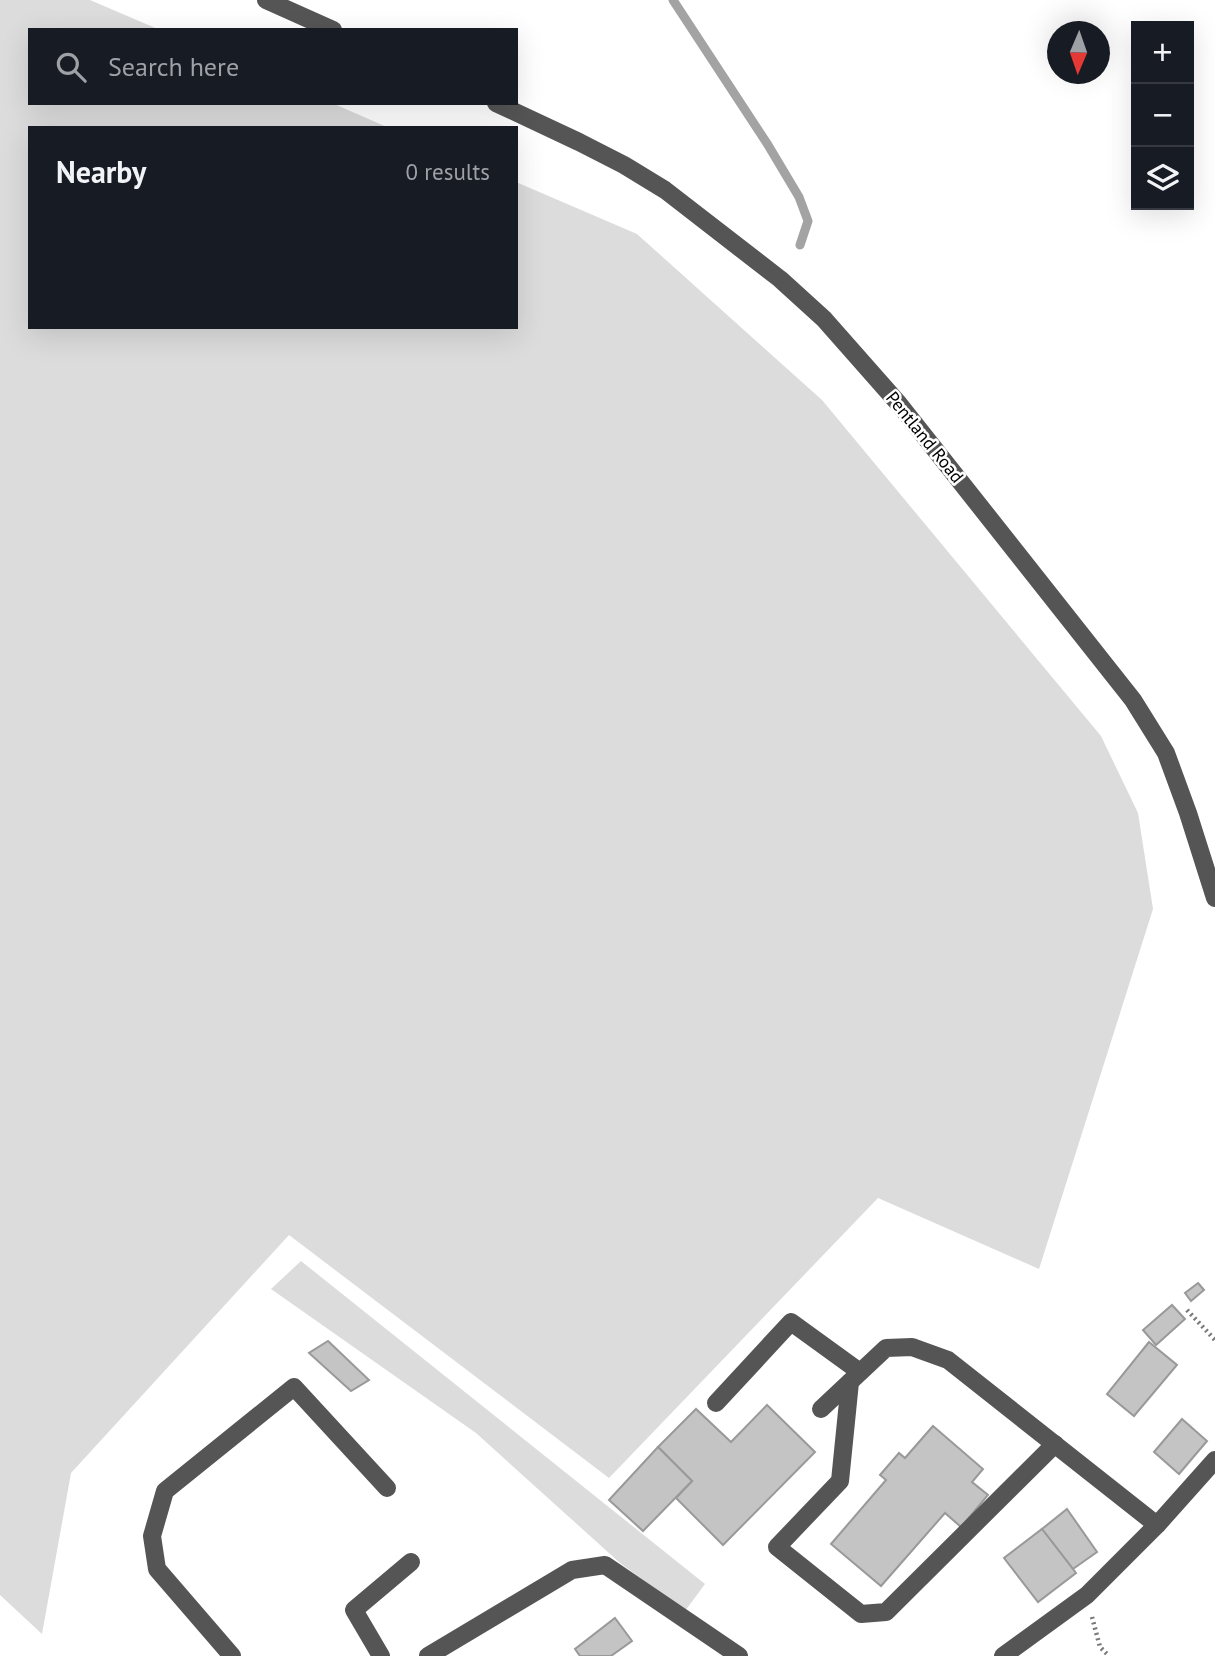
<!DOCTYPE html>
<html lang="en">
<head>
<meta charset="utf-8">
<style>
  :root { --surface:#171b24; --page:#20242c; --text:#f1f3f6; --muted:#9ea1a6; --line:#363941 }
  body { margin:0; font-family:"PT Sans",sans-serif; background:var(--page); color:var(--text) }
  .controls { position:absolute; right:21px; top:21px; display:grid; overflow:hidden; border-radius:0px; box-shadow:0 7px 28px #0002 }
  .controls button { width:63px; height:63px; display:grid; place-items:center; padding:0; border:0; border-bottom:2px solid var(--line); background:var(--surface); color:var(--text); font:35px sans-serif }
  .compass { position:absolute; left:1047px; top:21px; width:63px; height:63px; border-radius:50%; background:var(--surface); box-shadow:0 7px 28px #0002; rotate:182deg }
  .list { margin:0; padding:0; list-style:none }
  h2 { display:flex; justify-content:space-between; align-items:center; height:91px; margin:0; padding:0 28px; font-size:30px }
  h2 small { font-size:23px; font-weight:400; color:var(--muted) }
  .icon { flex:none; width:38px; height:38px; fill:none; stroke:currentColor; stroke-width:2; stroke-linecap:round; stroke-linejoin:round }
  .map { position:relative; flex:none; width:1215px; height:1656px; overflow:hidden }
  .search { position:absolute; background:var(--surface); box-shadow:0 7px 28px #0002; left:28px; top:28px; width:490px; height:77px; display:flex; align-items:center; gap:18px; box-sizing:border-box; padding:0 24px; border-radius:0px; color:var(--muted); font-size:26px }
  .panel { position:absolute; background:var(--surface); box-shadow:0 7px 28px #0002; left:28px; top:126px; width:490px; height:203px; border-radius:0px }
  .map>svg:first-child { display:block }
</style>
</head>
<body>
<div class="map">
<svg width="1215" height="1656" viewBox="0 0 1215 1656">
  <rect width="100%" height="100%" fill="#fff"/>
  <g fill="#dcdcdc">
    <polygon points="0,0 90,0 160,30 30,30 30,103 332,103 389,128 30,128 30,327 516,327 516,182 637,234 822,400 1101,736 1138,813 1153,909 1039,1269 878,1198 609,1478 289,1235 71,1473 42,1634 0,1595"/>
    <polygon points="301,1261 705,1584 685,1611 620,1563 476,1433 271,1289"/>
  </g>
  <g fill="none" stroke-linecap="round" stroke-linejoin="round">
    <polyline stroke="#a3a3a3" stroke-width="9" points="673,0 768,145 799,197 808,221 800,245"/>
  </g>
  <g fill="#c4c4c4" stroke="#999" stroke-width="2">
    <polygon points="1198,1283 1204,1290 1191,1301 1185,1293"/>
    <polygon points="1172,1305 1185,1319 1156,1345 1143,1330"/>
    <polygon points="328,1341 369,1380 351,1391 309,1353"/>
    <polygon points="1149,1342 1177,1365 1134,1416 1107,1394"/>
    <polygon points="767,1405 815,1452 723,1545 676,1498 692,1481 658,1447 696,1409 731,1442"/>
    <polygon points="1182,1419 1207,1441 1179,1474 1154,1452"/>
    <polygon points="933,1426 983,1469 972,1482 988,1495 961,1527 945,1513 881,1586 831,1544 886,1480 880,1475 899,1453 905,1458"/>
    <polygon points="658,1447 692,1481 643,1531 609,1500"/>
    <polygon points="1067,1509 1097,1552 1073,1569 1042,1529"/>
    <polygon points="1042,1529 1076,1573 1038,1602 1004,1558"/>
    <polygon points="615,1618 632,1641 611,1656 580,1656 575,1649"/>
  </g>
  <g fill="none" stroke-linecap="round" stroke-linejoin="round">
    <g stroke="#777" stroke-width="4.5" stroke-dasharray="2 3.5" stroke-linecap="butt">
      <polyline points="1187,1310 1215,1340"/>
      <polyline points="1092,1617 1100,1647 1109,1656"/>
    </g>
    <g stroke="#555" stroke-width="18">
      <polyline points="266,0 333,30"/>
      <polyline points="496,103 579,142 624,165 665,190 780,279 824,319 899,404 1133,700 1166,753 1188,813 1215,898"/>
      <polyline points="850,1382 840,1481 777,1547 861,1614 886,1612 1055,1444"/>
      <polyline points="716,1403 791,1322 860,1372"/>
      <polyline points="821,1409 886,1348 912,1347 948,1360 1157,1525"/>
      <polyline points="232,1656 157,1569 152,1536 165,1491 294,1387 387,1488"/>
      <polyline points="381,1656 354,1610 411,1562"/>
      <polyline points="428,1656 572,1570 605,1565 739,1656"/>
      <polyline points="1003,1656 1087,1595 1157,1525 1215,1460"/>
    </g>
  </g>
  <g text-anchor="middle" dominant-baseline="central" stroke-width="5" stroke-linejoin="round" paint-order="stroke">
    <g font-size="18" fill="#000" stroke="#fff">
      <text transform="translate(925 437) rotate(51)">Pentland Road</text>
    </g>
  </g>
</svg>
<div class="controls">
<button>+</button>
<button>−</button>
<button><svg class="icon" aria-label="layers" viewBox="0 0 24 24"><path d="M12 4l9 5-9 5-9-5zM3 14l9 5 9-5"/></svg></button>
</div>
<svg class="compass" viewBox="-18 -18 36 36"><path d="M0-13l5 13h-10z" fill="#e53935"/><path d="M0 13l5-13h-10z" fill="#9ea1a6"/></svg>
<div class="search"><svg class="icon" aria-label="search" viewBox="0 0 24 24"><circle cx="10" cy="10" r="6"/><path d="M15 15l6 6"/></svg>Search here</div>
<section class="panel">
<h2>Nearby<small>0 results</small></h2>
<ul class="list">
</ul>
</section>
</div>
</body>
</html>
